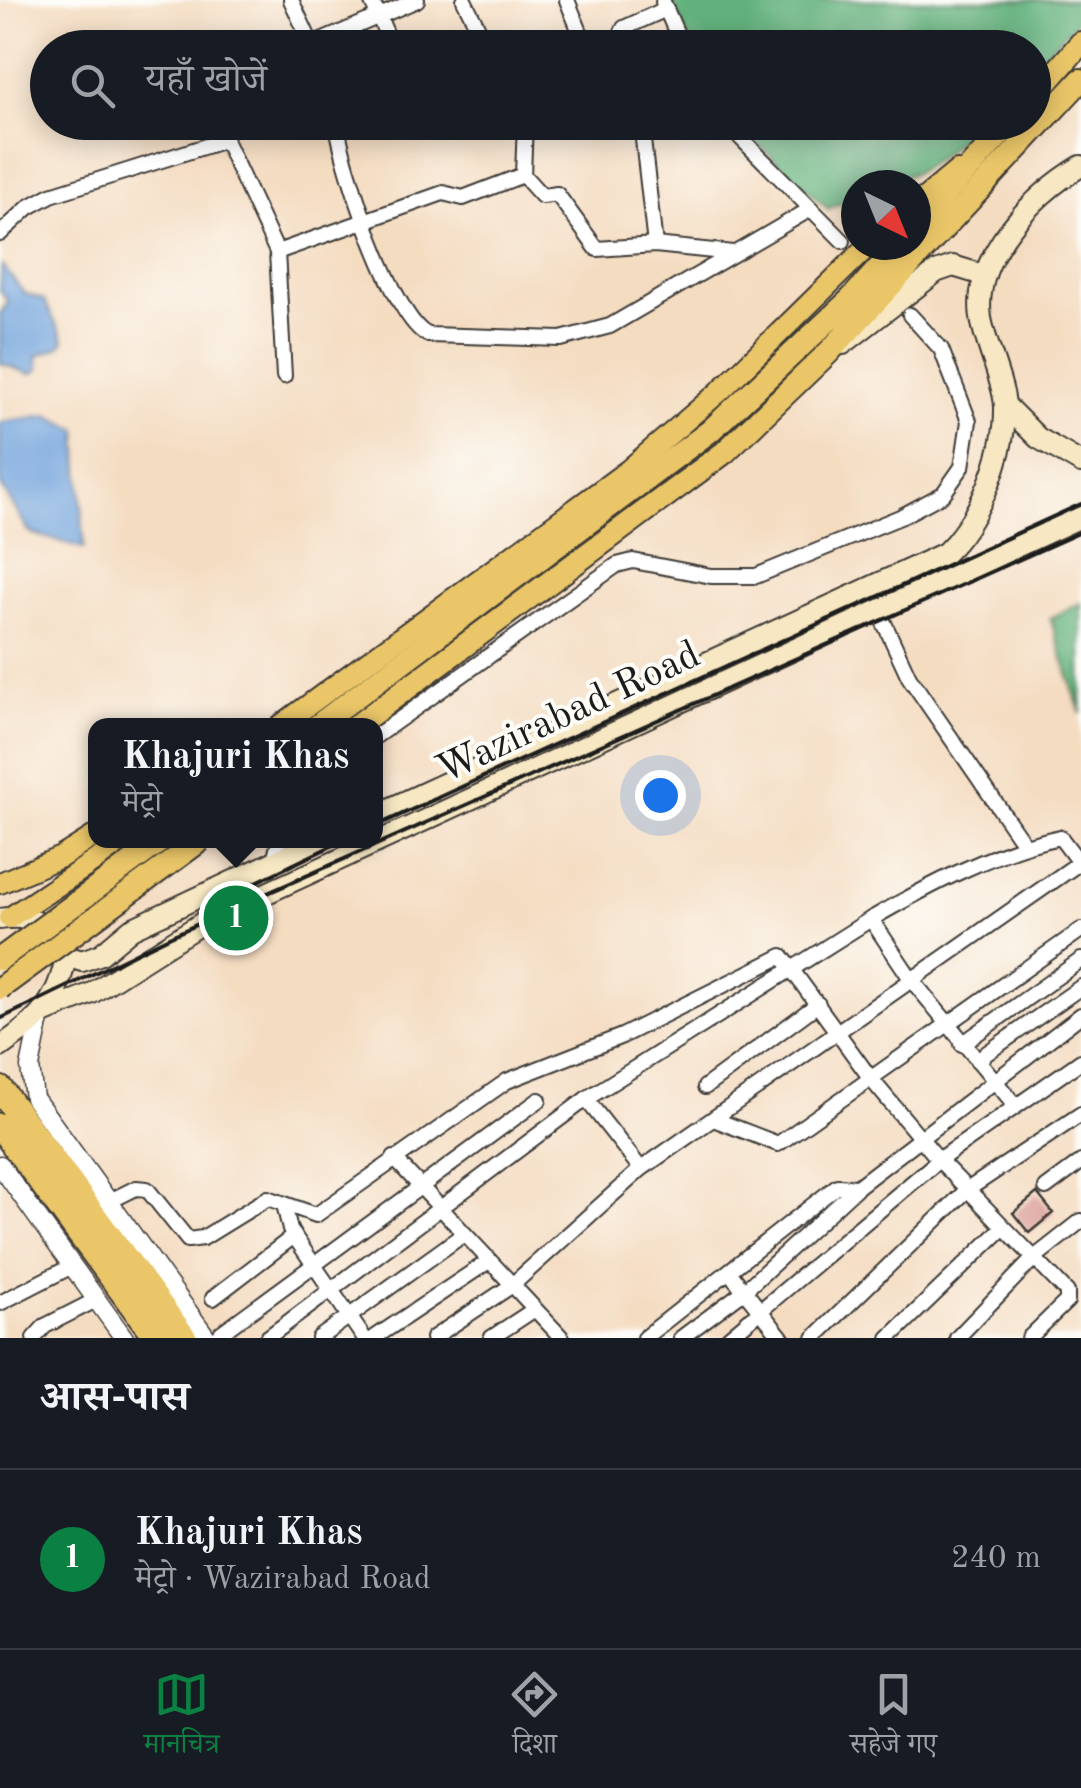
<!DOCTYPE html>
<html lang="hi">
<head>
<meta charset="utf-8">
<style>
  :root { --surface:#171b24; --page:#242831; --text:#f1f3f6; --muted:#9ea1a6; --line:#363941; --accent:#0b8043 }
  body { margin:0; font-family:"Old Standard TT","Noto Serif Devanagari",serif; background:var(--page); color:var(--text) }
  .compass { position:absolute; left:841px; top:170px; width:90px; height:90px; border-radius:50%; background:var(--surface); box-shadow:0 5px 25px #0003; rotate:137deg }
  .you { position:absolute; left:660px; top:795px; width:35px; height:35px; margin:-25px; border:8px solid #fff; border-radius:50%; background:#1a73e8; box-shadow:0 0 0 15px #1a73e833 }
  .badge { display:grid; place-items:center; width:65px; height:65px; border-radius:50%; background:var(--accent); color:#fff; font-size:32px; font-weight:700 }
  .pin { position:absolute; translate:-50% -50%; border:5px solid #fff; box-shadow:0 2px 10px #0006 }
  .popup { position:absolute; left:88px; top:718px; width:295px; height:130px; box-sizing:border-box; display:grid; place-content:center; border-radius:20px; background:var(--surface); filter:drop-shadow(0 2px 8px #0005); font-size:32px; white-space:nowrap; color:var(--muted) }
  .popup b { font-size:38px; color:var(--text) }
  .popup::after { content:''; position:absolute; left:50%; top:100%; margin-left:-20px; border:20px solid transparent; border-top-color:var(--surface) }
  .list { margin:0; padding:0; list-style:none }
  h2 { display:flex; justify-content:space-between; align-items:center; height:130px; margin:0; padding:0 40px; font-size:42px }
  h2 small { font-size:32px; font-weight:400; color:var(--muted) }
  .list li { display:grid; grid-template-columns:65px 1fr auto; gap:30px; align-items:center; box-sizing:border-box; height:180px; padding:0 40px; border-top:2px solid var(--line) }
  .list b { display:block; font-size:38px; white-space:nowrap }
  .list p { margin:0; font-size:32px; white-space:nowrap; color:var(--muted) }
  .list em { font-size:32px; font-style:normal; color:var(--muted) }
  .icon { flex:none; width:55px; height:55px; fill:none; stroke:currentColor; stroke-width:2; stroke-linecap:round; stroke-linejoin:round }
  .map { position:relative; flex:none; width:1081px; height:1338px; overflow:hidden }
  .search { position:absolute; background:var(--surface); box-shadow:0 5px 25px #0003; left:30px; right:30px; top:30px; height:110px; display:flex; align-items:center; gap:25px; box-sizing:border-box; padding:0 35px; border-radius:55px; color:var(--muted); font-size:38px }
  .sheet { height:310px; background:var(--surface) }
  nav { display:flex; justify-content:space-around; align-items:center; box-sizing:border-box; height:140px; border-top:2px solid var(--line); background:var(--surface); font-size:28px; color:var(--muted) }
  nav a { display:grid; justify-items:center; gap:5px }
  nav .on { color:var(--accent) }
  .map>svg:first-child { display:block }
</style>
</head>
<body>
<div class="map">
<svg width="1081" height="1338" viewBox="0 0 1081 1338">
  <rect width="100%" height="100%" fill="#fdfcf7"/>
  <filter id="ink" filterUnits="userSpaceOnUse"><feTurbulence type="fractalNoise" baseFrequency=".01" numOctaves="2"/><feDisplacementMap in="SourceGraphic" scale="20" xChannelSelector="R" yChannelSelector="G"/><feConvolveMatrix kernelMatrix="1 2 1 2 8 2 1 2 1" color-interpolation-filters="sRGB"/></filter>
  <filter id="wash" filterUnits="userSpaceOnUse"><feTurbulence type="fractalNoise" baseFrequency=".0048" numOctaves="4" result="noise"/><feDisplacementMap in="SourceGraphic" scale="40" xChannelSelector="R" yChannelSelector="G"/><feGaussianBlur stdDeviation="2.25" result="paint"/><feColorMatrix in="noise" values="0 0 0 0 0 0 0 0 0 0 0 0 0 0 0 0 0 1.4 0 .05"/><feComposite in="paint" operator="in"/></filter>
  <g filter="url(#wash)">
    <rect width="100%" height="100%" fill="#f4dcc1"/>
    <g fill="#62b17c" stroke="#3f664c" stroke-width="2.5">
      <polygon points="672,0 1081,0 1081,17 1034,65 1034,48 691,47"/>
      <path d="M735,123H976C939,160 912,185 856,185V197L828,209Z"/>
      <polygon points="1081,603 1081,714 1050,618"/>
    </g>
    <g fill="#71a3dc" stroke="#46607c" stroke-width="2.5">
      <polygon points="2,265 24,293 44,300 64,340 60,347 37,356 39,370 31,374 0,363 0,314 8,302 0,290"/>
      <polygon points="48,415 78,430 84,548 30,533 0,484 0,422"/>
    </g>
    <g id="blocks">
      <polygon fill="#da9c96" points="1037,1193 1053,1213 1029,1233 1013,1213"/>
    </g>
  </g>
  <g filter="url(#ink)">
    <use href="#blocks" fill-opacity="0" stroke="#3c3935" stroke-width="2.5"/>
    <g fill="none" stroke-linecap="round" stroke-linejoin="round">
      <defs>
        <g id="minor">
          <polyline points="291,0 311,43"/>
          <polyline points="371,0 393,48"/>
          <polyline points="464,0 488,48"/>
          <polyline points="567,0 584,42 581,48"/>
          <polyline points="663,2 683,48"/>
          <polyline points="305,48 417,0"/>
          <polyline points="623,48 620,36 624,28 666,9"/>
          <path d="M337,122C340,161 395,325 429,335L561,339L610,326L809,210"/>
          <polyline points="641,122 655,245"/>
          <polyline points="725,122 843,241"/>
          <polyline points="225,140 277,252 443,193 463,198 523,175 542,196 557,194 597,249 655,245 733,253"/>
          <polyline points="523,175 525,122"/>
          <polyline points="0,234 29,207 51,195 225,140 228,122"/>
          <polyline points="277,252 284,376"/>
          <polyline points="879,612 909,677 1024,844"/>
          <polyline points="376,736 617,565 633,561 711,576 756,576 900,517 943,494 962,467 969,421 941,349 910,315"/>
          <polyline points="273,862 280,840"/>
          <polyline points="871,919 911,979 1014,1104"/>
          <polyline points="962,1044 1081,960"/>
          <polyline points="977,1060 1081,987"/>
          <polyline points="705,1087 818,1004"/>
          <polyline points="586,1099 641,1169"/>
          <polyline points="716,1120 778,1144 1081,930"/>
          <polyline points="394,1158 562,1338"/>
          <polyline points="1046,1188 1081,1162"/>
          <polyline points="108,1202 136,1188 147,1189 188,1240 203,1238 268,1198 316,1215 507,1081 622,1036 782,956 871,1079 939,1160 1067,1292 1067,1301 1029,1338"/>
          <polyline points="284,1204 290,1230 364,1338"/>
          <polyline points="730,1273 782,1338"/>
          <polyline points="213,1298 294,1236"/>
          <polyline points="0,1303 72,1266"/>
          <polyline points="221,1333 539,1100"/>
          <polyline points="34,1338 45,1326 96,1300"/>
          <path d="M267,1338L586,1099L871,919C930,885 993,851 1060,837L1081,865"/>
          <polyline points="319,1338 464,1234"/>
          <polyline points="374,1338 489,1261"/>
          <polyline points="433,1338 511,1286 641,1169 1079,863"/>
          <polyline points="491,1338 535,1309"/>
          <polyline points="644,1338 837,1186 857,1187 1081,1015"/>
          <polyline points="681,1338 744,1291 857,1187"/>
          <polyline points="728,1338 939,1160 1081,1061"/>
          <polyline points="814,1338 967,1190 1081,1114"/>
          <polyline points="889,1338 1003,1228"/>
          <polyline points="957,1338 1034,1258 1081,1221"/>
        </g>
        <g id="tertiary">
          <polyline points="41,1014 30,1067 34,1098 207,1338"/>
          <polyline points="0,1165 124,1338"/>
        </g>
        <g id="secondary">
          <polyline points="843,344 936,272 953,266 983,275"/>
          <polyline points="1005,405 1038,438 1081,463"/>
          <path d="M376,815L945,553C979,521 1006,454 1005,407C1005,386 985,343 981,318C972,257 1033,195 1081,166"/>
          <path d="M0,919C32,914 55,925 66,956C58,1003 38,1021 0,1047"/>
          <polyline points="66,956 82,961 101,954 131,929 320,840"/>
          <polyline points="41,1014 92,993 202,923 1081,517"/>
        </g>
        <g id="primary">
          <polyline points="916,205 957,171"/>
          <polyline points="280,726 627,471 719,392 869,245"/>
          <polyline points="0,883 61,857 96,835"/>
          <polyline points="9,918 126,840"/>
        </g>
        <g id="trunk">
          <polyline points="1034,97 1081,43"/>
          <polyline points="916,227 1011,122"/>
          <polyline points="317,726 710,431 852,298 900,245"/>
          <polyline points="356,726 725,452 828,353 1081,80"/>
        </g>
        <g id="motorway">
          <polyline points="0,1089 184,1338"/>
          <polyline points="0,1126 157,1338"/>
        </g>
      </defs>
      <use href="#minor" stroke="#3c3935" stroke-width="18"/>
      <use href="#tertiary" stroke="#3c3935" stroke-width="21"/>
      <use href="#secondary" stroke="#3c3935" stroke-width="24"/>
      <use href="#primary" stroke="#3c3935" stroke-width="24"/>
      <use href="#trunk" stroke="#3c3935" stroke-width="26"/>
      <use href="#motorway" stroke="#3c3935" stroke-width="29"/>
      <use href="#minor" stroke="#fff" stroke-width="14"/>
      <use href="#tertiary" stroke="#fff" stroke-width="18"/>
      <use href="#secondary" stroke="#f7e8c3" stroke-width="20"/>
      <use href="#primary" stroke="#eac669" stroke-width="20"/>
      <use href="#trunk" stroke="#eac669" stroke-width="22"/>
      <use href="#motorway" stroke="#eac669" stroke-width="25"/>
      <g stroke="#1c1c1c" stroke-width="4">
        <polyline points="376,826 1081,504"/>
        <polyline points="200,909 344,840"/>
        <polyline points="0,1019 171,936 1081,532"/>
      </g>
      <defs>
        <g id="trunk-bridge">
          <polyline points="0,959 162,840"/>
          <polyline points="0,988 201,840"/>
        </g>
      </defs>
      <use href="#trunk-bridge" stroke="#3c3935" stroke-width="26" stroke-linecap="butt"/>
      <use href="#trunk-bridge" stroke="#eac669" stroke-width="22"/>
    </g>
  </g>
  <g text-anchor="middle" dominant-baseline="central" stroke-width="8" stroke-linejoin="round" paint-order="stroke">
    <g font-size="40" fill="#1c1c1c" stroke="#fdfcf7">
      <text transform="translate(569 714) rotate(-25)">Wazirabad Road</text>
    </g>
  </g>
</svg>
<svg class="compass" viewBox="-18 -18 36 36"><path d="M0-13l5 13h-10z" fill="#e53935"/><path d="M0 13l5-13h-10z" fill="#9ea1a6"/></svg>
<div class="you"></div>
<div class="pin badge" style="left:236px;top:918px">1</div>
<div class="popup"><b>Khajuri Khas</b>मेट्रो</div>
<div class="search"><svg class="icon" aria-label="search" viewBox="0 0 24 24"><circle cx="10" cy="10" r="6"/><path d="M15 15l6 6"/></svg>यहाँ खोजें</div>
</div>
<section class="sheet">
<h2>आस-पास<small></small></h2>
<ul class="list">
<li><span class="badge">1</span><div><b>Khajuri Khas</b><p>मेट्रो · Wazirabad Road</p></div><em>240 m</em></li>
</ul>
</section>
<nav>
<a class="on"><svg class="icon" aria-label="map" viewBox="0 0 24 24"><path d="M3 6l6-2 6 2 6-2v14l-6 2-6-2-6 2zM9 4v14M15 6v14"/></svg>मानचित्र</a>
<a><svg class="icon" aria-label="directions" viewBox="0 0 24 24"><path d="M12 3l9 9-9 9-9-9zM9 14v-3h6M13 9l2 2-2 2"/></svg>दिशा</a>
<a><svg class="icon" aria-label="saved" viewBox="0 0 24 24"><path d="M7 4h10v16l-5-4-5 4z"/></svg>सहेजे गए</a>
</nav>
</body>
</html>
